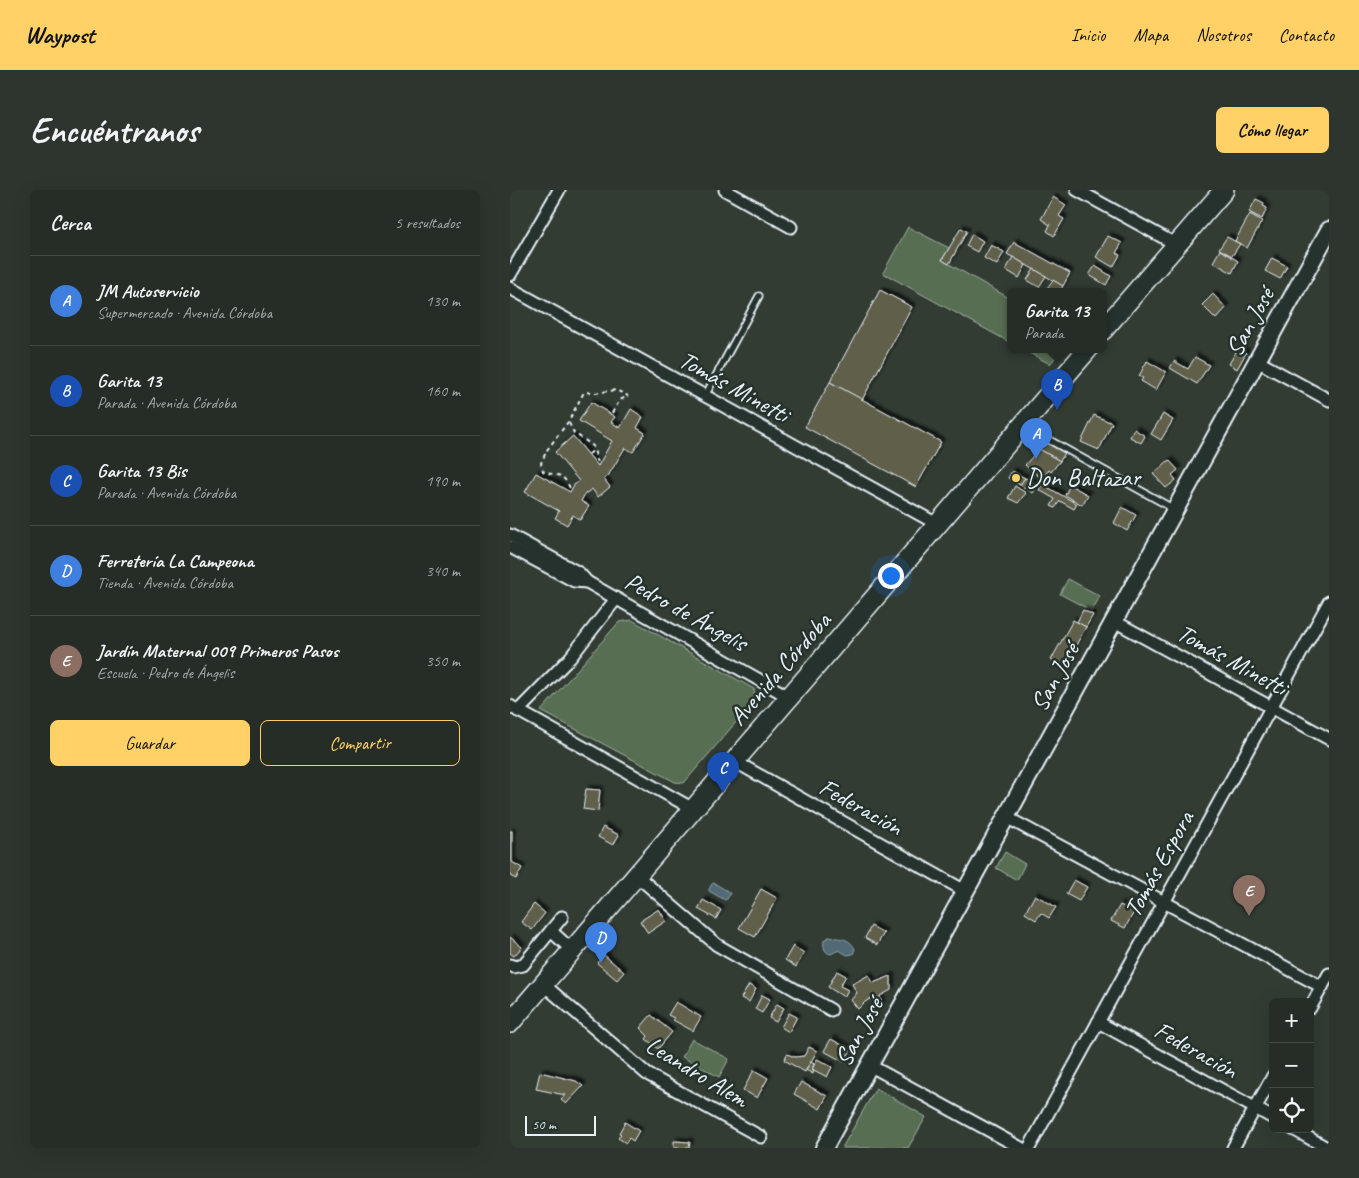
<!DOCTYPE html>
<html lang="es">
<head>
<meta charset="utf-8">
<style>
  :root { --surface:#262d26; --page:#2e352e; --text:#f1f3f6; --muted:#a4a8a7; --line:#424943; --accent:#ffd166 }
  body { margin:0; font-family:Caveat,sans-serif; background:var(--page); color:var(--text) }
  .controls { position:absolute; right:15px; bottom:15px; display:grid; overflow:hidden; border-radius:8px; box-shadow:0 5px 20px #0002 }
  .controls button { width:45px; height:45px; display:grid; place-items:center; padding:0; border:0; border-bottom:1px solid var(--line); background:var(--surface); color:var(--text); font:25px sans-serif }
  .scale { position:absolute; left:15px; bottom:12px; width:71px; box-sizing:border-box; padding-left:5px; border:2px solid #e8f1f8; border-top:0; font-size:14px; line-height:18px; white-space:nowrap; color:#e8f1f8; -webkit-text-stroke:4px #26332d; paint-order:stroke }
  .you { position:absolute; left:380px; top:385px; width:18px; height:18px; margin:-12px; border:4px solid #fff; border-radius:50%; background:#1a73e8; box-shadow:0 0 0 8px #1a73e833 }
  .badge { display:grid; place-items:center; width:32px; height:32px; border-radius:50%; background:var(--accent); color:#fff; font-size:16px; font-weight:700 }
  .pin { position:absolute; translate:-50% -41px; filter:drop-shadow(0 1px 2px #0008) }
  .pin::after { content:''; position:absolute; top:26px; width:18px; height:15px; background:inherit; clip-path:polygon(0 0,100% 0,50% 100%) }
  .popup { position:absolute; left:497px; top:98px; width:100px; height:65px; box-sizing:border-box; display:grid; place-content:center; border-radius:8px; background:var(--surface); filter:drop-shadow(0 1px 4px #0005); font-size:16px; white-space:nowrap; color:var(--muted) }
  .popup b { font-size:19px; color:var(--text) }
  .popup::after { content:''; position:absolute; left:50%; top:100%; margin-left:-10px; border:10px solid transparent; border-top-color:var(--surface) }
  .list { margin:0; padding:0; list-style:none }
  h2 { display:flex; justify-content:space-between; align-items:center; height:65px; margin:0; padding:0 20px; font-size:21px }
  h2 small { font-size:16px; font-weight:400; color:var(--muted) }
  .list li { display:grid; grid-template-columns:32px 1fr auto; gap:15px; align-items:center; box-sizing:border-box; height:90px; padding:0 20px; border-top:1px solid var(--line) }
  .list b { display:block; font-size:19px; white-space:nowrap }
  .list p { margin:0; font-size:16px; white-space:nowrap; color:var(--muted) }
  .list em { font-size:16px; font-style:normal; color:var(--muted) }
  .actions { display:flex; gap:10px; padding:15px 20px }
  .actions a { flex:1; padding:11px 0; border:1px solid var(--accent); border-radius:8px; text-align:center; font-size:18px; color:var(--accent) }
  .actions .main { background:var(--accent); color:#111 }
  .icon { flex:none; width:28px; height:28px; fill:none; stroke:currentColor; stroke-width:2; stroke-linecap:round; stroke-linejoin:round }
  .map { position:relative; flex:none; width:819px; height:958px; overflow:hidden; border-radius:8px }
  header { display:flex; align-items:center; gap:30px; box-sizing:border-box; height:70px; padding:0 25px; background:var(--accent); color:#111 }
  header strong { font-size:24px }
  nav { display:flex; gap:28px; margin-inline-start:auto; font-size:18px }
  .intro { display:flex; align-items:center; justify-content:space-between; box-sizing:border-box; height:120px; padding:0 30px }
  h1 { margin:0; font-size:35px }
  .button { padding:12px 22px; border-radius:8px; background:var(--accent); color:#111; font-size:18px; font-weight:700 }
  main { display:flex; gap:30px; padding:0 30px }
  aside { flex:1; background:var(--surface); border-radius:8px; box-shadow:0 5px 20px #0002 }
  .map>svg:first-child { display:block }
</style>
</head>
<body>
<header>
<strong>Waypost</strong>
<nav><a>Inicio</a><a>Mapa</a><a>Nosotros</a><a>Contacto</a></nav>
</header>
<div class="intro"><h1>Encuéntranos</h1><a class="button">Cómo llegar</a></div>
<main>
<aside>
<h2>Cerca<small>5 resultados</small></h2>
<ul class="list">
<li><span class="badge" style="background:#3f7fe0">A</span><div><b>JM Autoservicio</b><p>Supermercado · Avenida Córdoba</p></div><em>130 m</em></li>
<li><span class="badge" style="background:#1a4fb4">B</span><div><b>Garita 13</b><p>Parada · Avenida Córdoba</p></div><em>160 m</em></li>
<li><span class="badge" style="background:#1a4fb4">C</span><div><b>Garita 13 Bis</b><p>Parada · Avenida Córdoba</p></div><em>190 m</em></li>
<li><span class="badge" style="background:#3f7fe0">D</span><div><b>Ferretería La Campeona</b><p>Tienda · Avenida Córdoba</p></div><em>340 m</em></li>
<li><span class="badge" style="background:#8d6e63">E</span><div><b>Jardín Maternal 009 Primeros Pasos</b><p>Escuela · Pedro de Ángelis</p></div><em>350 m</em></li>
</ul>
<div class="actions"><a class="main">Guardar</a><a>Compartir</a></div>
</aside>
<div class="map">
<svg width="819" height="958" viewBox="0 0 819 958">
  <defs>
    <filter id="shadow"><feDropShadow dx="3.5" dy="-3.5" stdDeviation="1" flood-color="#0009"/></filter>
  </defs>
  <rect width="100%" height="100%" fill="#323c33"/>
  <filter id="ink" filterUnits="userSpaceOnUse"><feTurbulence type="fractalNoise" baseFrequency=".02" numOctaves="2"/><feDisplacementMap in="SourceGraphic" scale="10" xChannelSelector="R" yChannelSelector="G"/><feConvolveMatrix kernelMatrix="1 2 1 2 8 2 1 2 1" color-interpolation-filters="sRGB"/></filter>
  <g filter="url(#ink)">
    <g fill="#586e52" stroke="#a0b0a5">
      <polygon points="398,37 439,58 432,70 501,109 501,153 373,83"/>
      <polygon points="512,159 552,159 540,174"/>
      <polygon points="558,389 590,406 582,421 550,404"/>
      <polygon points="122,430 244,499 245,510 174,593 165,592 31,521 109,432"/>
      <polygon points="495,662 515,674 507,690 486,678"/>
      <polygon points="182,849 219,869 209,887 172,867"/>
      <polygon points="366,898 416,927 398,958 332,958"/>
    </g>
    <g fill="#516b76" stroke="#8da1aa">
      <polygon points="204,693 219,702 220,704 217,709 215,710 199,701 199,699 202,694"/>
      <path d="M319,747C331,749 339,747 345,759L343,764L337,765L329,760L321,764C314,763 313,756 314,750Z"/>
    </g>
    <g fill="#605e4a" stroke="#e8f1f8" filter="url(#shadow)">
      <polygon points="543,7 556,15 549,26 554,29 544,46 537,41 540,35 531,29"/>
      <polygon points="746,9 754,13 753,16 757,18 752,29 739,22"/>
      <polygon points="740,24 752,31 737,58 725,51"/>
      <polygon points="451,38 457,41 439,74 432,70"/>
      <polygon points="462,44 473,51 467,62 456,56"/>
      <polygon points="598,46 612,53 606,63 610,65 603,77 586,67"/>
      <polygon points="717,47 730,54 722,66 709,59"/>
      <polygon points="504,52 560,83 553,96 497,64"/>
      <polygon points="481,55 494,62 487,75 474,68"/>
      <polygon points="710,60 728,71 722,83 703,72"/>
      <polygon points="503,67 516,75 509,88 496,80"/>
      <polygon points="762,68 777,76 770,89 755,81"/>
      <polygon points="585,76 601,86 596,95 579,85"/>
      <polygon points="524,79 536,86 529,97 517,90"/>
      <polygon points="543,90 553,96 550,101 543,101 537,98"/>
      <polygon points="370,100 402,117 352,210 320,192"/>
      <polygon points="703,104 716,118 706,129 692,115"/>
      <polygon points="728,158 736,163 727,179 719,174"/>
      <polygon points="685,167 699,175 687,194 660,178 664,171 678,179"/>
      <polygon points="637,171 656,182 646,200 631,191 633,188 629,186"/>
      <polygon points="320,192 431,252 406,297 295,237"/>
      <polygon points="81,212 105,227 101,232 110,238 121,219 133,227 127,238 135,243 123,262 115,258 98,286 94,289 100,297 88,307 82,299 75,304 71,311 79,316 70,330 63,325 57,335 45,328 49,321 15,302 26,283 60,302 64,295 69,291 45,262 63,246 88,276 102,251 69,231"/>
      <polygon points="653,224 663,230 651,250 641,244"/>
      <polygon points="584,225 602,233 589,260 571,252"/>
      <polygon points="624,239 635,246 631,253 620,247"/>
      <polygon points="533,251 555,263 550,271 529,259"/>
      <polygon points="529,259 550,271 541,282 539,280 532,289 515,275"/>
      <polygon points="659,270 668,280 662,285 666,290 656,298 643,284"/>
      <polygon points="502,281 515,288 510,295 498,288"/>
      <polygon points="515,288 528,295 523,303 510,295"/>
      <polygon points="532,294 567,314 564,319 550,311 545,318 541,316 545,309 529,300"/>
      <polygon points="560,295 578,305 572,315 555,305"/>
      <polygon points="505,296 516,303 508,313 498,308"/>
      <polygon points="612,317 626,325 617,341 604,333"/>
      <polygon points="573,420 583,425 576,437 567,432"/>
      <polygon points="563,430 576,437 554,477 541,470"/>
      <polygon points="76,599 90,600 88,621 73,619"/>
      <polygon points="93,637 109,645 103,655 88,647"/>
      <polygon points="0,641 2,641 2,672 12,678 6,689 0,686"/>
      <polygon points="564,690 577,697 569,711 556,704"/>
      <polygon points="251,699 267,708 245,747 229,738"/>
      <polygon points="525,705 546,717 539,728 531,723 526,730 515,723"/>
      <polygon points="193,710 211,720 206,729 188,719"/>
      <polygon points="24,714 35,723 22,740 11,732"/>
      <polygon points="610,715 624,722 615,738 601,731"/>
      <polygon points="149,719 156,731 138,743 130,731"/>
      <polygon points="361,736 374,743 367,755 355,748"/>
      <polygon points="0,747 12,757 4,766 0,763"/>
      <polygon points="283,756 294,763 286,777 275,770"/>
      <polygon points="94,765 114,782 107,790 87,773"/>
      <polygon points="327,781 336,786 330,796 338,800 334,807 318,797"/>
      <polygon points="359,785 363,793 381,786 381,800 370,806 372,815 365,817 363,807 355,812 348,819 341,810 347,803 342,794"/>
      <polygon points="239,795 246,799 239,812 231,808"/>
      <polygon points="252,805 260,809 252,823 245,819"/>
      <polygon points="166,812 191,827 183,841 163,830 164,828 158,825"/>
      <polygon points="267,814 274,818 266,832 259,828"/>
      <polygon points="279,823 287,827 279,842 271,837"/>
      <polygon points="141,825 162,842 148,859 136,849 138,846 130,838"/>
      <polygon points="321,849 341,860 334,872 314,861"/>
      <polygon points="299,857 307,861 295,882 274,870 277,864 285,867 294,866"/>
      <polygon points="307,869 322,877 317,887 302,879"/>
      <polygon points="301,872 304,874 302,879 304,880 303,884 296,880"/>
      <polygon points="244,880 258,888 247,908 233,900"/>
      <polygon points="30,882 66,891 73,896 56,914 51,910 55,905 26,899"/>
      <polygon points="291,892 317,906 310,919 284,904"/>
      <polygon points="115,932 129,941 123,951 119,948 116,953 108,948 111,944 109,943"/>
      <polygon points="164,951 180,952 179,958 164,958"/>
    </g>
    <g fill="none" stroke-linecap="round" stroke-linejoin="round">
      <defs>
        <g id="lane">
          <polyline points="195,206 249,106"/>
          <polyline points="514,236 664,319"/>
        </g>
        <g id="street">
          <polyline points="215,0 281,37"/>
          <polyline points="567,0 667,55"/>
          <polyline points="0,85 49,0"/>
          <polyline points="0,98 427,334"/>
          <polyline points="747,171 819,210"/>
          <polyline points="0,345 69,383 77,392 279,507"/>
          <polyline points="0,357 64,391 77,392"/>
          <polyline points="604,431 819,549"/>
          <polyline points="0,516 183,619"/>
          <polyline points="8,521 60,468 106,409"/>
          <polyline points="224,571 455,701"/>
          <polyline points="496,627 812,797"/>
          <polyline points="126,685 207,755 321,820"/>
          <polyline points="41,741 62,760"/>
          <polyline points="0,775 4,777 13,775 52,727"/>
          <polyline points="33,794 137,884 251,947"/>
          <polyline points="800,818 819,784"/>
          <polyline points="588,832 763,928"/>
          <polyline points="359,875 511,958"/>
          <polyline points="783,939 817,958"/>
          <polyline points="519,958 819,412"/>
          <polyline points="723,958 763,886"/>
        </g>
        <polyline id="secondary" points="314,958 819,40"/>
        <g id="primary">
          <polyline points="593,140 714,0"/>
          <polyline points="0,833 578,159"/>
        </g>
      </defs>
      <use href="#lane" stroke="#e8f1f8" stroke-width="9"/>
      <use href="#street" stroke="#e8f1f8" stroke-width="15"/>
      <use href="#secondary" stroke="#e8f1f8" stroke-width="20"/>
      <use href="#primary" stroke="#e8f1f8" stroke-width="22"/>
      <g stroke="#e8f1f8" stroke-width="2" stroke-dasharray="4 4" stroke-linecap="butt">
        <polyline points="102,223 110,210 118,206"/>
        <polyline points="59,233 64,243 82,255 84,258 86,268 88,272"/>
        <polyline points="79,264 84,260"/>
        <path d="M60,298C51,280 48,288 33,281L31,273L37,260L58,232L73,204L75,202L85,203L106,200L118,206"/>
      </g>
      <use href="#lane" stroke="#26332d" stroke-width="5.5"/>
      <use href="#street" stroke="#26332d" stroke-width="11"/>
      <use href="#secondary" stroke="#26332d" stroke-width="16"/>
      <use href="#primary" stroke="#26332d" stroke-width="19"/>
    </g>
  </g>
  <circle fill="#ffd166" stroke="#26332d" stroke-width="2" cx="506" cy="288" r="5"/>
  <g text-anchor="middle" dominant-baseline="central" stroke-width="5" stroke-linejoin="round" paint-order="stroke">
    <g font-size="25" fill="#e8f1f8" stroke="#26332d">
      <text transform="translate(740 132) rotate(-61)">San José</text>
      <text transform="translate(224 197) rotate(29)">Tomás Minetti</text>
      <text transform="translate(176 422) rotate(29)">Pedro de Ángelis</text>
      <text transform="translate(722 470) rotate(29)">Tomás Minetti</text>
      <text transform="translate(270 479) rotate(-49)">Avenida Córdoba</text>
      <text transform="translate(545 487) rotate(-61)">San José</text>
      <text transform="translate(351 617) rotate(29)">Federación</text>
      <text transform="translate(649 674) rotate(-61)">Tomás Espora</text>
      <text transform="translate(349 842) rotate(-61)">San José</text>
      <text transform="translate(686 860) rotate(29)">Federación</text>
      <text transform="translate(187 882) rotate(31)">Leandro Alem</text>
    </g>
    <g font-size="25" fill="#e8f1f8" stroke="#26332d" text-anchor="start">
      <text x="516" y="288">Don Baltazar</text>
    </g>
  </g>
</svg>
<div class="controls">
<button>+</button>
<button>−</button>
<button><svg class="icon" aria-label="locate" viewBox="0 0 24 24"><circle cx="12" cy="12" r="6"/><path d="M12 2v4M12 18v4M2 12h4M18 12h4"/></svg></button>
</div>
<div class="scale">50 m</div>
<div class="you"></div>
<div class="pin badge" style="left:526px;top:269px;background:#3f7fe0">A</div>
<div class="pin badge" style="left:547px;top:220px;background:#1a4fb4">B</div>
<div class="popup"><b>Garita 13</b>Parada</div>
<div class="pin badge" style="left:213px;top:603px;background:#1a4fb4">C</div>
<div class="pin badge" style="left:91px;top:773px;background:#3f7fe0">D</div>
<div class="pin badge" style="left:739px;top:726px;background:#8d6e63">E</div>
</div>
</main>
</body>
</html>
